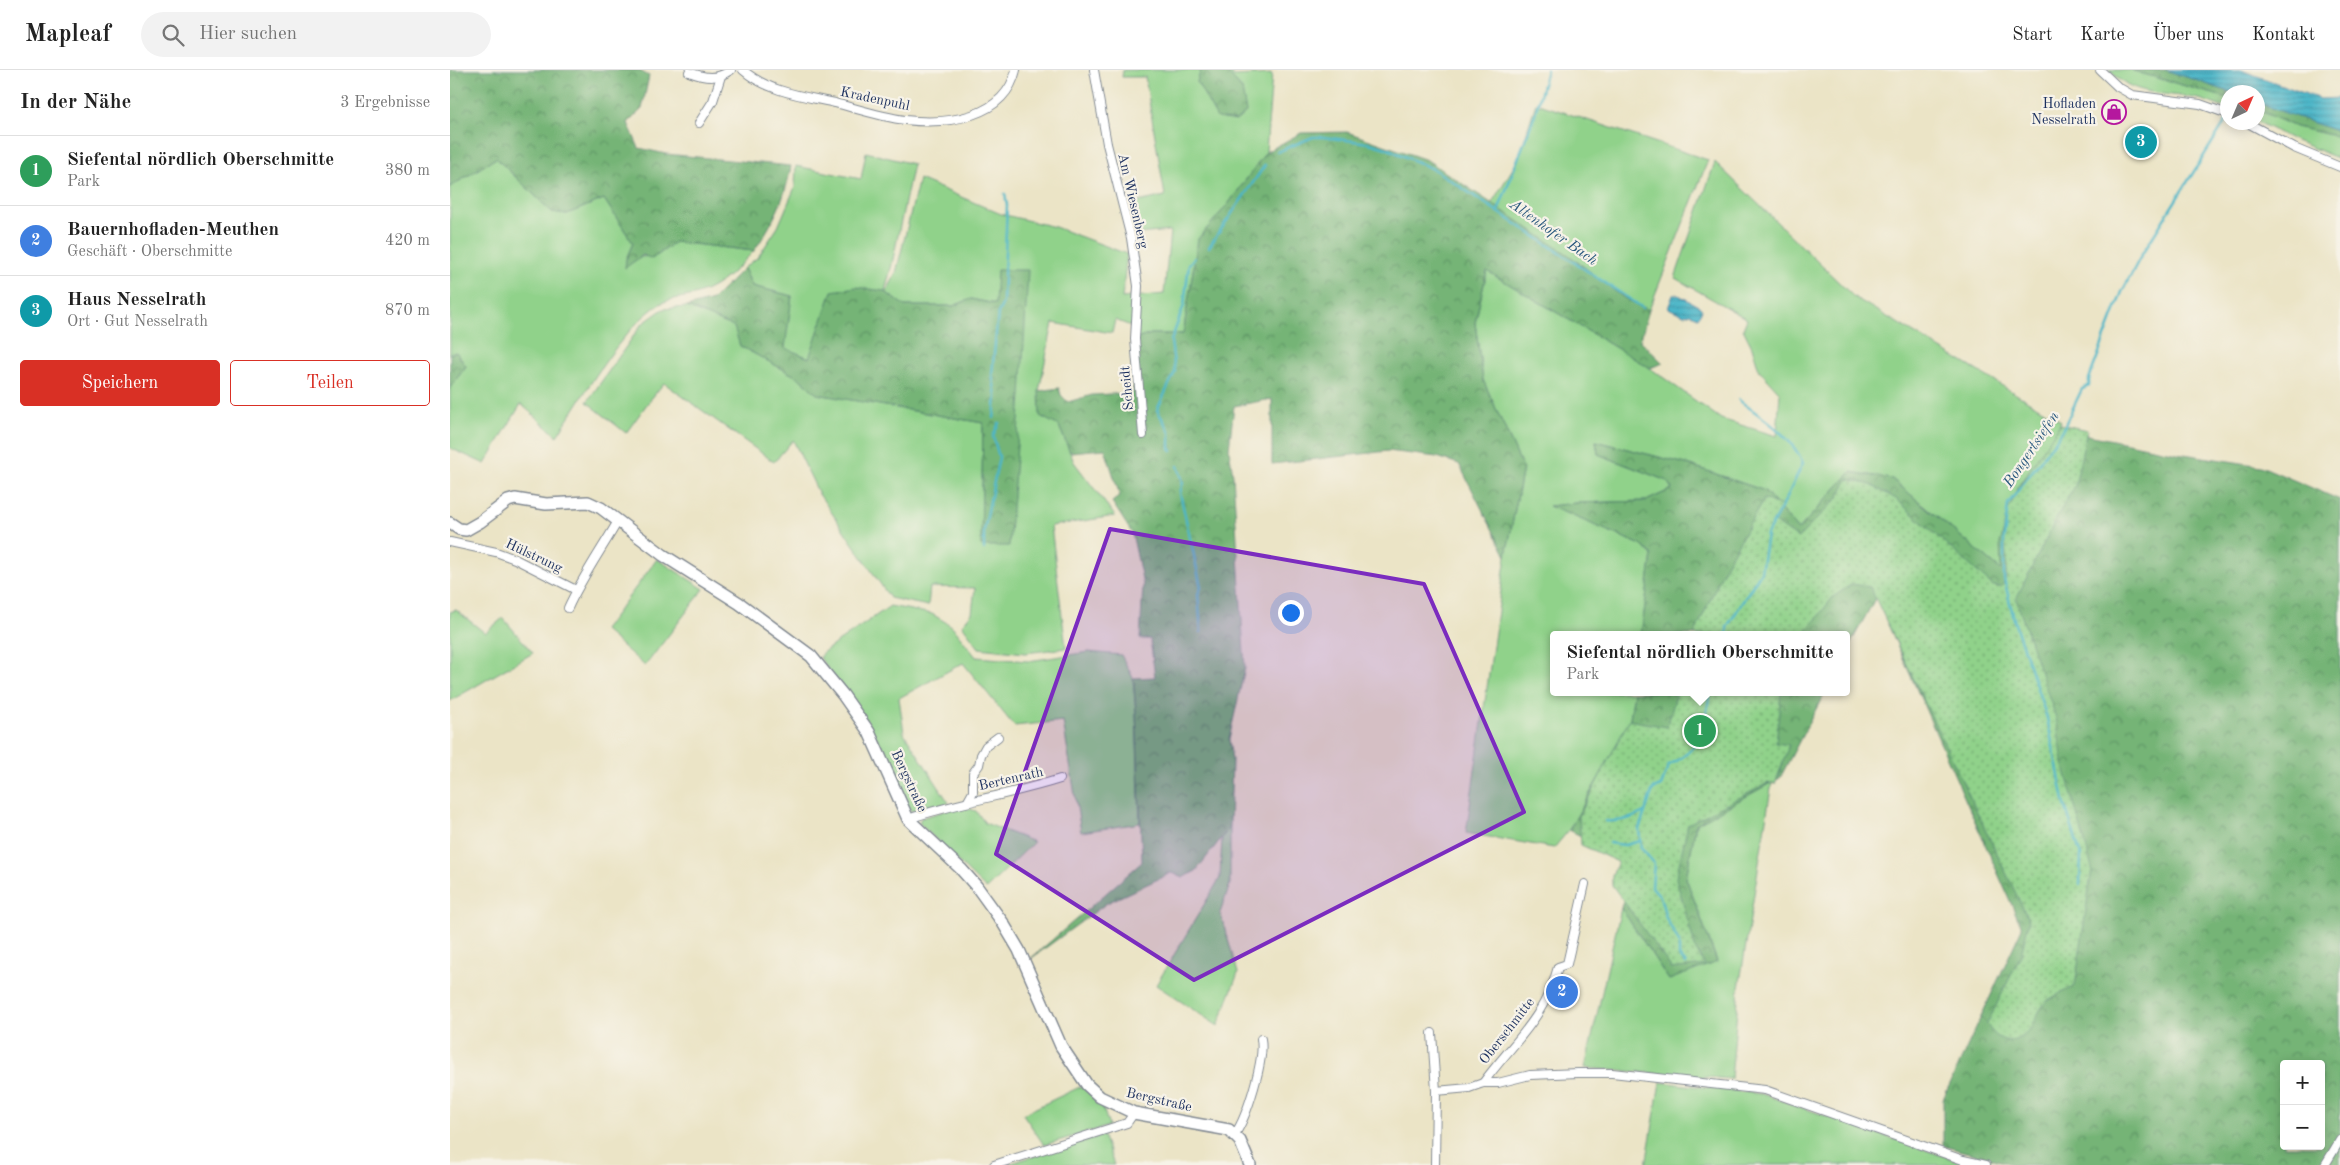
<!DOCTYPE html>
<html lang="de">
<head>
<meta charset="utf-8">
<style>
  :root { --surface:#fff; --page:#f2f2f2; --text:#222; --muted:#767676; --line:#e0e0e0; --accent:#d93025 }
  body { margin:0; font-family:"Old Standard TT",serif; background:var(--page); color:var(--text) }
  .controls { position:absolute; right:15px; bottom:15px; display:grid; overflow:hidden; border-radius:5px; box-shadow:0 2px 12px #0003 }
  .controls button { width:45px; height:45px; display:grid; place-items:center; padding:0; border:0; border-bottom:1px solid var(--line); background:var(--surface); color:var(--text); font:25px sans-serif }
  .compass { position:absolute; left:1770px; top:15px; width:45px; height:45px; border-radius:50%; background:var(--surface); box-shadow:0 2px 12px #0003; rotate:44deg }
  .you { position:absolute; left:840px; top:542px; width:18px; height:18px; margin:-12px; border:4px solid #fff; border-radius:50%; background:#1a73e8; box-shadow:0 0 0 8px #1a73e833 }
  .badge { display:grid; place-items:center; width:32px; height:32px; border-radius:50%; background:var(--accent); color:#fff; font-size:16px; font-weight:700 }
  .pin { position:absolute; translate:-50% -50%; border:2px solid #fff; box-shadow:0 1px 5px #0006 }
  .popup { position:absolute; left:1100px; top:561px; width:300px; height:65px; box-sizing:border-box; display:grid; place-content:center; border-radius:5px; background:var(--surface); filter:drop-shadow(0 1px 4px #0005); font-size:16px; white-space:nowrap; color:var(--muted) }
  .popup b { font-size:19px; color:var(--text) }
  .popup::after { content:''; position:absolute; left:50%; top:100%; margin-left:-10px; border:10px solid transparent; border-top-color:var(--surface) }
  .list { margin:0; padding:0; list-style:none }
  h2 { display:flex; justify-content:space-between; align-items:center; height:65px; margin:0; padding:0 20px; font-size:21px }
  h2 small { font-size:16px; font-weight:400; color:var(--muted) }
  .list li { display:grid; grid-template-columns:32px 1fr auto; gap:15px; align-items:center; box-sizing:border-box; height:70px; padding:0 20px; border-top:1px solid var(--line) }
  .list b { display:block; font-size:19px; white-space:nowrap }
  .list p { margin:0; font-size:16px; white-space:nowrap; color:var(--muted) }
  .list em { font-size:16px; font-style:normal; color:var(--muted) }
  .actions { display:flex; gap:10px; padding:15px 20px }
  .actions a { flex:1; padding:11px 0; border:1px solid var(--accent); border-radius:5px; text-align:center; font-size:18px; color:var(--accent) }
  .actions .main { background:var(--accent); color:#fff }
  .icon { flex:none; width:28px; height:28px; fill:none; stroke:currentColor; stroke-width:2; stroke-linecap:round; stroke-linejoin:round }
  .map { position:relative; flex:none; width:1890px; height:1095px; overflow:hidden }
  header { display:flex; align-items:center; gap:30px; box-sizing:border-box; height:70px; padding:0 25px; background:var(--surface); border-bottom:1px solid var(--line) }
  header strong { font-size:24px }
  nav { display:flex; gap:28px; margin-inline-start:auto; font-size:18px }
  .search { width:350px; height:45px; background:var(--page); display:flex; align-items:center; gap:12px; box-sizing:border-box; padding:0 18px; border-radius:28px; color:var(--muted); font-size:19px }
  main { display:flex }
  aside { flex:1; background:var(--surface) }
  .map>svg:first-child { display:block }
</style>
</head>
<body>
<header>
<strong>Mapleaf</strong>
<div class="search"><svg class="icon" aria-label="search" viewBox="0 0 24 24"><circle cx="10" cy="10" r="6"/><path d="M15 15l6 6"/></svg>Hier suchen</div>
<nav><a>Start</a><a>Karte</a><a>Über uns</a><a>Kontakt</a></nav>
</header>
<main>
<aside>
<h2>In der Nähe<small>3 Ergebnisse</small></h2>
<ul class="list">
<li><span class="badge" style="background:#2e9e5b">1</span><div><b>Siefental nördlich Oberschmitte</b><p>Park</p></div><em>380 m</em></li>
<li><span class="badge" style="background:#3f7fe0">2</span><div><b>Bauernhofladen-Meuthen</b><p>Geschäft · Oberschmitte</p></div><em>420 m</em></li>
<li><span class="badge" style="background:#0f9aa8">3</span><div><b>Haus Nesselrath</b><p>Ort · Gut Nesselrath</p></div><em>870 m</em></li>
</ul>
<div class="actions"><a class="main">Speichern</a><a>Teilen</a></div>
</aside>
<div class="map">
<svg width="1890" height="1095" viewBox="0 0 1890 1095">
  <defs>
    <pattern id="forest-crowns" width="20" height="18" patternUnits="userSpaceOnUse" patternTransform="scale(1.25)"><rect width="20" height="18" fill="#74b476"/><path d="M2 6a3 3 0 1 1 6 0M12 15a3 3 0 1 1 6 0" fill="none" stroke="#5e9364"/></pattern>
    <pattern id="park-dots" width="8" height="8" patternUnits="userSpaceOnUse" patternTransform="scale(1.25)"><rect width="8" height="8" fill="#90d28a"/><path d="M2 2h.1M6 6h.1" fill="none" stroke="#75ab74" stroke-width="1.8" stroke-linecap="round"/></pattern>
    <pattern id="water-rules" width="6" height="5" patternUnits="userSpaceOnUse" patternTransform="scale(1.25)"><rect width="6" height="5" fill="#4bb6c8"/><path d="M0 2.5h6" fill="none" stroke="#3e94a6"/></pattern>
  </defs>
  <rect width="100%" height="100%" fill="#f7f3e8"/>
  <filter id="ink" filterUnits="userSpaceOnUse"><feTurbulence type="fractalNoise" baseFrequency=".02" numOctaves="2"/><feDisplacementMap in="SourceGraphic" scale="10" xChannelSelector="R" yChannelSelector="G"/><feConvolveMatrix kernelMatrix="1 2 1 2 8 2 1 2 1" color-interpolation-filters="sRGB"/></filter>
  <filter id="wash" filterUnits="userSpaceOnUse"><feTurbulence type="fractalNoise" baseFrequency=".0096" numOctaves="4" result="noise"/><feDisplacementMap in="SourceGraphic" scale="20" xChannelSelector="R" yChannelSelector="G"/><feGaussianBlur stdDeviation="1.12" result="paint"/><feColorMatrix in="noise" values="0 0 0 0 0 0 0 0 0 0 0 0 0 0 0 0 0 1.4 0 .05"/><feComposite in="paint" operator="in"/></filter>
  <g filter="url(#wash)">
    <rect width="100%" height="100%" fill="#ebe4c6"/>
    <g fill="#90d28a" stroke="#568074">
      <polygon points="673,0 751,0 747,12 792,19 775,0 781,0 783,6 822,4 816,82 779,133 748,169 733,264 701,264 686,269 686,258 665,250 662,263 603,253 589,321 609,356 624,392 665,446 601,456 616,578 575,583 529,578 512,555 522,543 525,518 480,517 478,536 440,528 369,424 343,370 324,392 214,313 197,334 176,363 137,332 192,254 213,239 237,237 285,257 290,276 349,308 367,324 533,353 531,475 546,234 521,229 503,236 455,236 434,221 360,288 334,278 342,226 302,216 294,198 308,187 328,157 345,117 346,96 411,109 416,82 463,94 442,194 435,221 439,217 446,203 469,109 551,144 605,157 677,184 672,228 714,224 720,161 688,164 679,134 715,126 695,7 672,7"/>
      <path d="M1660,0H1680L1777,28V39C1766,35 1755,30 1744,28C1716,23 1678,25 1660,0Z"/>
      <polygon points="1086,33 1258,90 1199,240 1174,228 1120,186 1041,134 1068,90"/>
      <polygon points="1808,40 1846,57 1890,67 1890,89 1846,71 1808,52"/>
      <path d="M46,88L102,142L117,144L154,129L183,173L176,189L208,185L225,172L304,181C286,199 272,216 247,224C235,228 220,228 210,234C172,257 132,328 107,366L71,334L35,394L0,378V318L16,296L6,282L0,284V117Z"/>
      <polygon points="1265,92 1404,227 1611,351 1552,501 1442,409 1401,402 1348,460 1315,421 1240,395 1146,371 1148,384 1217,411 1222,419 1196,431 1126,433 1100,436 1191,475 1202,485 1191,565 1104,565 1104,622 1184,622 1179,655 1119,760 1104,778 1016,763 1056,486 1073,398 1033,310 1025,253 1037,201 1200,298 1271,349 1327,366 1330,323 1309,300 1302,277 1293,259 1297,249 1225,208"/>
      <polygon points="207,489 254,519 195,596 154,560"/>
      <polygon points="440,536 482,544 502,556 526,587 578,591 639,582 671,585 683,608 686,642 690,753 631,762 613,651 564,656 513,593 449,628 454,663 499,733 480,738 460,741 434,681 415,648 370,588 372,583"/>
      <polygon points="6,540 35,563 53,548 83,583 0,631 0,542"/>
      <polygon points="1322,712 1289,918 1281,1009 1135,998 1171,838 1219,910 1267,891 1236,808 1246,754"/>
      <polygon points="511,736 526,741 535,753 584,772 536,819 469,753 471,748"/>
      <polygon points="780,757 780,814 770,843 788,903 768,956 706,915 770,808 772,767"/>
      <polygon points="1210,1012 1312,1024 1520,1095 1196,1095"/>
      <polygon points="634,1015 651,1032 659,1056 594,1075 573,1044"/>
      <polygon points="653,1065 664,1095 555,1095"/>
    </g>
    <g fill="url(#forest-crowns)" stroke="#48726a" fill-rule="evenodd">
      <path d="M0,0H188L199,6L192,39L178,53L189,78L216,84L341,96C335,130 323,153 304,181L225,172L202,189L193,185L175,198L176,189L183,173L154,129L117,144L102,142L46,88L0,117Z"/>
      <polygon points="751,0 775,0 792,19 796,42 786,51 767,48 747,12"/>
      <polygon points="1680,0 1716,0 1780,22 1778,22 1777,28"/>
      <polygon points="1808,33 1890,62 1890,67 1846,57 1808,40"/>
      <polygon points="897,62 977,90 1120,186 1174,228 1199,240 1190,271 1213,293 1200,298 1037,201 1025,253 1033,310 1073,398 1056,486 1009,394 987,387 938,381 822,394 822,329 784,336 779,379 783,405 795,598 779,669 782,690 780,757 746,801 734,807 721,803 657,833 579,890 692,792 686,642 683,608 705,607 700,569 690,569 693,514 682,463 662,432 670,426 655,379 620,382 609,356 590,346 589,321 609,318 611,325 618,332 642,325 683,323 686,269 701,264 733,264 748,169 779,133 816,82 851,63"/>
      <polygon points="294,198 302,216 342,226 335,278 359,288 382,221 406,217 434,221 455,236 503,236 521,229 545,234 547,200 578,200 571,326 559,476 531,476 533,353 367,324 349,308 290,276 284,257 237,237 262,230"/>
      <polygon points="6,282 16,296 0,318 0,284"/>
      <path d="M1608,359L1727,383L1811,396L1890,430V1095H1565L1493,1076V1029L1572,858L1426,527L1396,582V565H1191L1202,484L1191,475L1099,436L1126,433L1196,431L1222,419L1217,411L1148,384L1146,371L1240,395L1315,421L1348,460L1401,402L1442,409L1551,500L1550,473L1567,418ZM1834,994H1871V1076H1834Z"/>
      <polygon points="1184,622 1375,622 1330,708 1246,754 1236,808 1267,892 1219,910 1171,838 1183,792 1119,760 1179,655"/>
    </g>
    <g fill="url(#park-dots)" stroke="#568074">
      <path d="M1610,354L1637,360L1625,416L1610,441L1566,529L1606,648L1614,697L1642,798L1625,916C1616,921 1600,927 1594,934C1588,942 1585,951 1580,959C1566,978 1546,972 1537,954L1571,885L1579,851L1420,517L1402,514L1383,527L1354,565H1244L1276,495L1314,429L1332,436L1323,451L1348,468L1387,429L1398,409L1421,415L1446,429L1543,516L1551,517C1562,507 1553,472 1554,456C1556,431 1595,377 1610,354Z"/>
      <polygon points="1227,622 1331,622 1326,673 1339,675 1325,714 1318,713 1238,754 1226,808 1246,880 1255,895 1220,899 1220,896 1162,815 1162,805 1168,792 1131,775 1129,746 1179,650 1217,657"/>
    </g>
    <g fill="url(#water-rules)" stroke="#337293">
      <polygon points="1716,0 1791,0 1870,29 1890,28 1890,34 1885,35 1890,36 1890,62 1808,33 1808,22 1780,22"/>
      <polygon points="1227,224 1250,237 1252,240 1248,247 1241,244 1234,245 1218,238 1223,225"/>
    </g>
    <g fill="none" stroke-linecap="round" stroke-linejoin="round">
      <g stroke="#4bb6c8" stroke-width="2.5">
        <polyline points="827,82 863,67 873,67 919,73 936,78 985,100 1193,238"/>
        <polyline points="1048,141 1085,44 1097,0"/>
        <polyline points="759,177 815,95"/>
        <polyline points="544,348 546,326 542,304 548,243 553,233 557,135 555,124"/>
        <polyline points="722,381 720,378 720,362 707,340 725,302 721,271 734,235 739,194 744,188"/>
        <polyline points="728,396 733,412 730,423 751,517 748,524 751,562"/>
        <polyline points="534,479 534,461 549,387 543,366 549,353"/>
        <path d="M1277,565V557L1311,502L1317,464L1337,427L1353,393C1341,365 1312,348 1289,330"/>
        <path d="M1155,751C1169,752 1182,749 1194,742"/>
        <polyline points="1159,773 1175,775 1190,771"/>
        <polyline points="1630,814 1631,786 1615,735 1597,648 1566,557 1554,509 1554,468 1558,434 1611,363 1632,319 1639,316 1639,309 1672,222 1692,184 1777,49"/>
        <path d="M1236,894L1229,886V872L1216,848L1210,826L1202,817L1204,793L1191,778L1189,759L1203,719L1211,716L1219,695C1253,679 1254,656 1260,622"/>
      </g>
    </g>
  </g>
  <g filter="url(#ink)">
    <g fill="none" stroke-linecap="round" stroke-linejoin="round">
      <defs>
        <g id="street">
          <path d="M293,0C318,22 353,26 385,33C408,39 432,47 455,50C497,55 555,48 566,0"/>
          <polyline points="644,0 657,74 681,168 688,216 685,269 693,365"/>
          <polyline points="1650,0 1668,17 1682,25 1750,34 1778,44"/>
          <path d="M239,2C255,8 266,10 281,0"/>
          <polyline points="1796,52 1844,78 1890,97"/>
          <polyline points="249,53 263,31 271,6"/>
          <polyline points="0,472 46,482 65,489 126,520"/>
          <path d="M118,538C131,509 152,479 168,451"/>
          <polyline points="518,731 523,722 523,703 529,695 531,685 536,676 548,667"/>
          <path d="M458,749C508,732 560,725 610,709"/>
          <polyline points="982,963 986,1021 985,1095"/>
          <path d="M1033,1013C1063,972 1094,950 1108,897L1117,894L1135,814"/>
          <polyline points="986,1021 1019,1018 1033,1013 1048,1013 1080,1005 1128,1003 1162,1003 1315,1020 1513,1090 1536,1095"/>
          <path d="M785,1064C797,1047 815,989 811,969"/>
          <polyline points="544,1095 677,1053 684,1043"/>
          <polyline points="1875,1095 1890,1070"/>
        </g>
        <polyline id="secondary" points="0,453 9,459 16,460 30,452 58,431 65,429 96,434 138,432 151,438 213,485 289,533 361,586 393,625 419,662 458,749 511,799 527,817 553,853 569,880 611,976 637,1015 650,1027 684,1043 779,1060 790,1071 800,1095"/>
      </defs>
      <use href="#street" stroke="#838a92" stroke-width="10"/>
      <use href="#secondary" stroke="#838a92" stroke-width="14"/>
      <use href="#street" stroke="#fff" stroke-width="8"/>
      <use href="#secondary" stroke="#fff" stroke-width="11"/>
    </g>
  </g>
  <path fill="#7b2cbf" fill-opacity="0.2" stroke="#7b2cbf" stroke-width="4" stroke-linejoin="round" d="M660,459L974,514L1074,742L744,910L546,784Z"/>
  <defs>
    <symbol id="shop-ring" viewBox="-11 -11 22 22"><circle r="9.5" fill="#f7f3e8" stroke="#b5179e" stroke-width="1.5"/><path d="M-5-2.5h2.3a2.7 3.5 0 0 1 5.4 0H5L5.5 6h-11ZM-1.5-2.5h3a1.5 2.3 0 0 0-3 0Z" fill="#b5179e"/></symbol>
  </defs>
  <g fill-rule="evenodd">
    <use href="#shop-ring" x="1650" y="28" width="28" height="28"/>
  </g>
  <g text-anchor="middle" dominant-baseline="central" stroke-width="4.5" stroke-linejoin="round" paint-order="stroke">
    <g font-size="14" fill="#1b2f5e" stroke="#f7f3e8">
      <text transform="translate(425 29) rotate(12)">Kradenpuhl</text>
      <text transform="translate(683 131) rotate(77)">Am Wiesenberg</text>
      <text transform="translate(677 318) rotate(-95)">Scheidt</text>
      <text transform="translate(84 486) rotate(25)">Hülstrung</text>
      <text transform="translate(561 709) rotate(-13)">Bertenrath</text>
      <text transform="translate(459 711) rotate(65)">Bergstraße</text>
      <text transform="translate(1057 961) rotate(-52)">Oberschmitte</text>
      <text transform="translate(709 1030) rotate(13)">Bergstraße</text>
    </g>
    <g font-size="14" fill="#1b2f5e" stroke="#f7f3e8" text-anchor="end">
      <text x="1646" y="34">Hofladen<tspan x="1646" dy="16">Nesselrath</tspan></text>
    </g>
    <g font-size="15" font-style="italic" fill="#29587e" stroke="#f7f3e8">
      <text transform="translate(1103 163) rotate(35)">Altenhofer Bach</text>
      <text transform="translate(1582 380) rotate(-56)">Bongertsiefen</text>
    </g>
  </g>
</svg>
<div class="controls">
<button>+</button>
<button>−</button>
</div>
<svg class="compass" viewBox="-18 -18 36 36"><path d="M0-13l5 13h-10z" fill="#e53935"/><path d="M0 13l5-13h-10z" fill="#767676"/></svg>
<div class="you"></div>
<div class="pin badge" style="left:1250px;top:661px;background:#2e9e5b">1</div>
<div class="popup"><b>Siefental nördlich Oberschmitte</b>Park</div>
<div class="pin badge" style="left:1112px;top:922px;background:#3f7fe0">2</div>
<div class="pin badge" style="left:1691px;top:72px;background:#0f9aa8">3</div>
</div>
</main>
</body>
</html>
